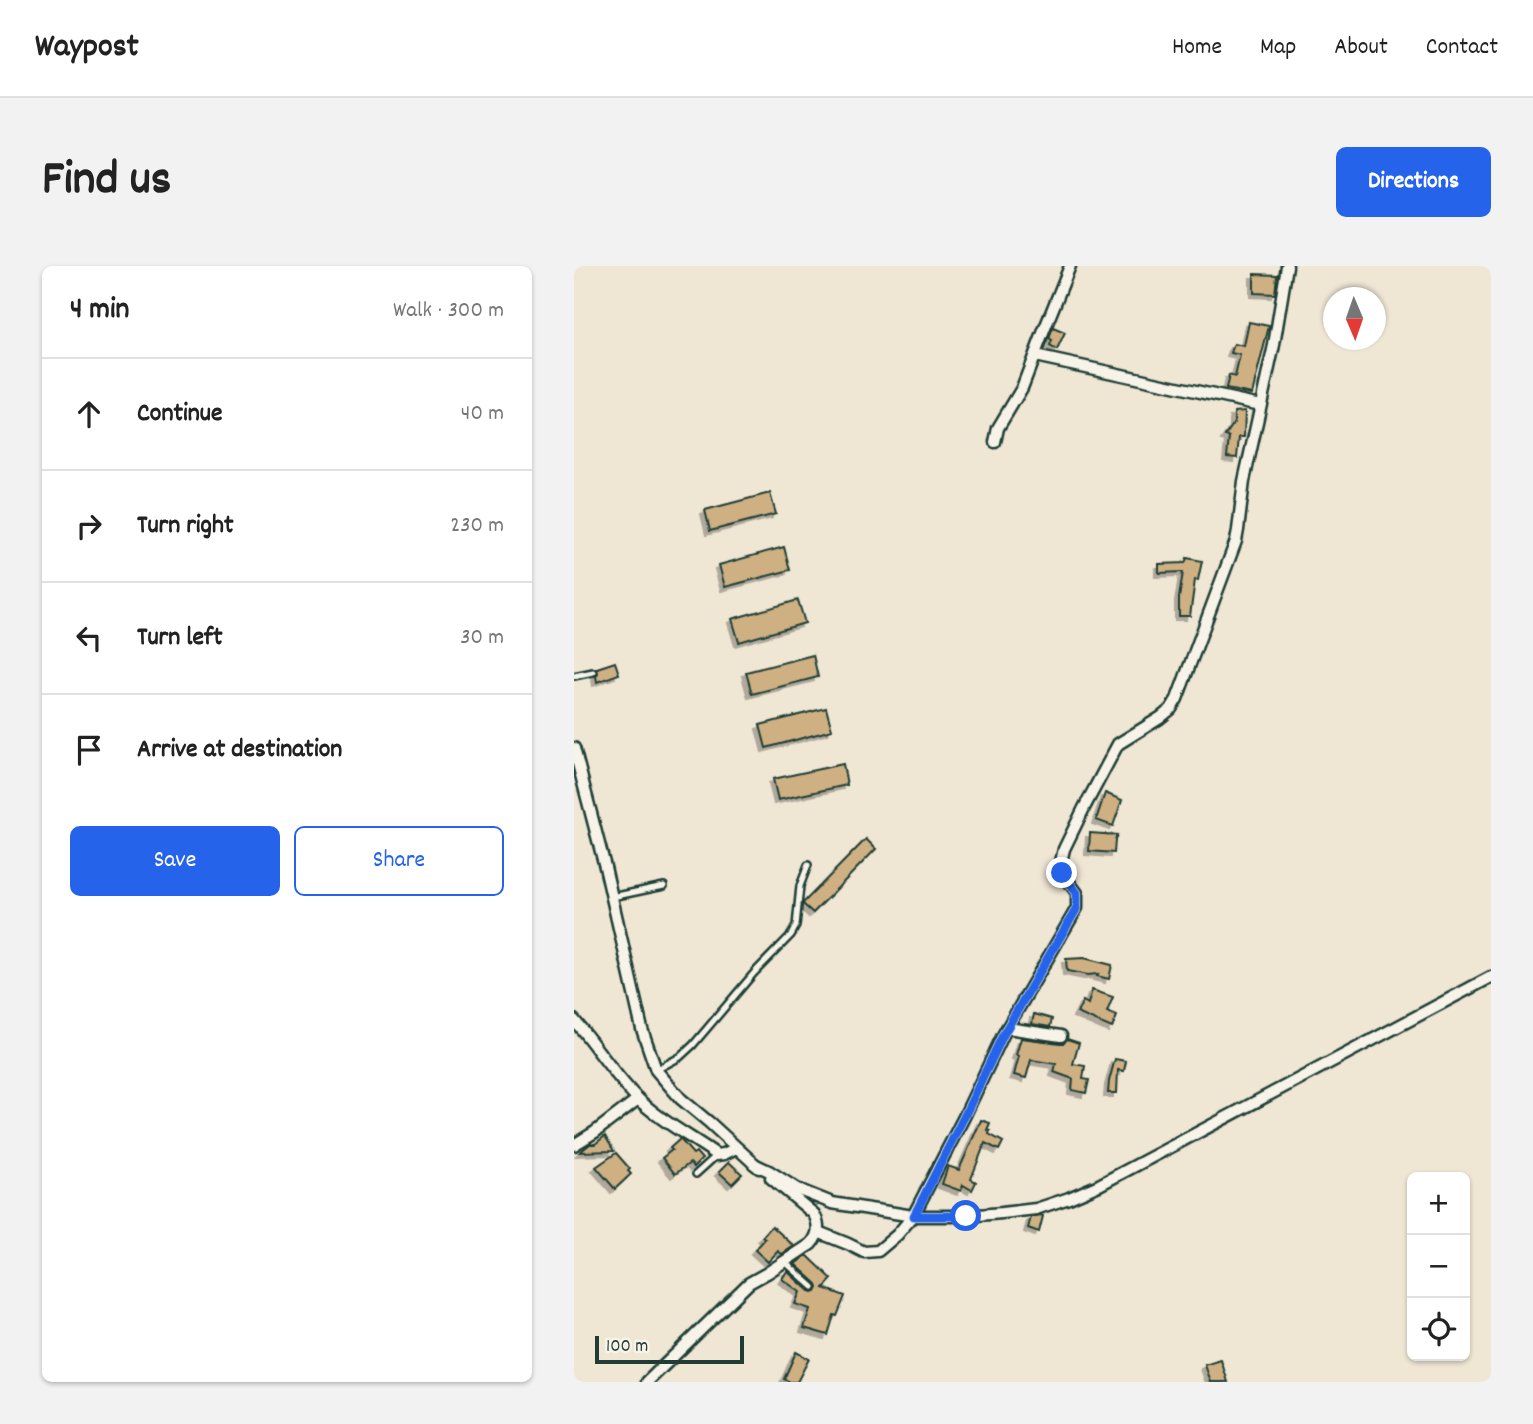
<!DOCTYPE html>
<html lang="en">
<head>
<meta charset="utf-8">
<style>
  :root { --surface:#fff; --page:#f2f2f2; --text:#222; --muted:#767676; --line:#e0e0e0; --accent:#2563eb }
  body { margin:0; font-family:Dekko,sans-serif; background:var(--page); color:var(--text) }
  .controls { position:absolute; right:21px; bottom:21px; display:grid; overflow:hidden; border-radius:10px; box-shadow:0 2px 5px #0004 }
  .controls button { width:63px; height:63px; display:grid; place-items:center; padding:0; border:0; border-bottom:2px solid var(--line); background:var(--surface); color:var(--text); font:35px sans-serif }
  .compass { position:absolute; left:749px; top:21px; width:63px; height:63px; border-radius:50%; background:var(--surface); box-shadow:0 2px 5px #0004; rotate:178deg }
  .scale { position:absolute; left:21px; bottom:18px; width:149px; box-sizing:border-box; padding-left:7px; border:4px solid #1f3d34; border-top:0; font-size:19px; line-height:24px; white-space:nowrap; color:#1f3d34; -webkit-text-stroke:5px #f7f3e8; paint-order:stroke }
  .stop { position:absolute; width:21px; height:21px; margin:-16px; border:5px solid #2563eb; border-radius:50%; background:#fff }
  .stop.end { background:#2563eb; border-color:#fff; box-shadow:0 2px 7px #0008 }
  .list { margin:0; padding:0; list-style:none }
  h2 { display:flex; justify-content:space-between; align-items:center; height:91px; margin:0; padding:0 28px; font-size:30px }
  h2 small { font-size:23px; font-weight:400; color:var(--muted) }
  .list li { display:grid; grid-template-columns:46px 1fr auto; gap:21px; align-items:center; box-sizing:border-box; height:112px; padding:0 28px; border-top:2px solid var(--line) }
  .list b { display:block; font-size:26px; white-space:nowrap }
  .list em { font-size:23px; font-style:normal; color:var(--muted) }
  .actions { display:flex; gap:14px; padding:21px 28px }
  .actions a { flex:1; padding:16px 0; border:2px solid var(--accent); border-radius:10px; text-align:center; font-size:24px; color:var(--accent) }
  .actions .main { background:var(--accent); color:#fff }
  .icon { flex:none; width:38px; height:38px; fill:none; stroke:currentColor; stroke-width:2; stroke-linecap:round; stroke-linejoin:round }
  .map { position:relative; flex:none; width:917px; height:1116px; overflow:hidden; border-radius:10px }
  header { display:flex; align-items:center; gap:42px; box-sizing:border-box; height:98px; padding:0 35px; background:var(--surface); border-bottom:2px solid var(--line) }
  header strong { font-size:33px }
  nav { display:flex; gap:38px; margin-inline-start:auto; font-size:24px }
  .intro { display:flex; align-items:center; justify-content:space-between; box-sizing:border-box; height:168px; padding:0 42px }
  h1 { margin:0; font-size:49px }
  .button { padding:18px 32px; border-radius:10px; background:var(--accent); color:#fff; font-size:24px; font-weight:700 }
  main { display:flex; gap:42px; padding:0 42px }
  aside { flex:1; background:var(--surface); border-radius:10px; box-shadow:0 2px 5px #0004 }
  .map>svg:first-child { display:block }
</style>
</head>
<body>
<header>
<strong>Waypost</strong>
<nav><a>Home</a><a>Map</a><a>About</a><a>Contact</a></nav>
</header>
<div class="intro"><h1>Find us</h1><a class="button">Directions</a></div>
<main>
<aside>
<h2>4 min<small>Walk · 300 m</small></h2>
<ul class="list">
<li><svg class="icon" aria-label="ahead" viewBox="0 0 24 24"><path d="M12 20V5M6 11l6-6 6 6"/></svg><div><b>Continue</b></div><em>40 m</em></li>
<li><svg class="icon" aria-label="right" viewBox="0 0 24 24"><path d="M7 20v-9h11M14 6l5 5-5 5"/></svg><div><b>Turn right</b></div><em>230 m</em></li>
<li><svg class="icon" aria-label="left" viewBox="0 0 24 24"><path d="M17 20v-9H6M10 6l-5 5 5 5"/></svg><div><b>Turn left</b></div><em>30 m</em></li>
<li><svg class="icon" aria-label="arrive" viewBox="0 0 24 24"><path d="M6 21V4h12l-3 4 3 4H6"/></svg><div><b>Arrive at destination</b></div></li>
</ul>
<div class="actions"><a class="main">Save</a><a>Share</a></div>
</aside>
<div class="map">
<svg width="917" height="1116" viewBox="0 0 917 1116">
  <defs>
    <filter id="shadow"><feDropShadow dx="-4" dy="4" stdDeviation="0" flood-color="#0004"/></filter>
  </defs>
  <rect width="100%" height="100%" fill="#efe6d4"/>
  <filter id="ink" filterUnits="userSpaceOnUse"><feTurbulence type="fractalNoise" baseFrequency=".0143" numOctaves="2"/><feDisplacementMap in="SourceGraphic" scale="14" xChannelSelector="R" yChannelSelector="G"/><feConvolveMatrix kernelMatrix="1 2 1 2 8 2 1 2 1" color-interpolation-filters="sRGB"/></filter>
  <g filter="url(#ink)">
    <g fill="#cfb083" stroke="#1f3d34" stroke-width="2" filter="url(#shadow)">
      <polygon points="680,8 703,9 701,28 680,27"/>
      <polygon points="675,56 695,60 678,128 652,123 655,109 661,111 666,89 657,87 660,78 670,80"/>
      <polygon points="479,62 491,67 483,84 476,80 478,75 475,73"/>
      <polygon points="671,145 670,171 665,171 663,192 653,191 655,171 651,170 660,157 660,146"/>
      <polygon points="196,227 202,248 136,265 131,244"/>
      <polygon points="210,281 216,304 151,321 145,299"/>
      <polygon points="613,292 628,295 624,314 621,314 616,350 605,350 605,332 609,306 585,307 585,298 611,297"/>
      <polygon points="224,334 231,357 165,376 158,353"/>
      <polygon points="239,389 244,411 178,428 172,406"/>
      <polygon points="41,396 45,408 23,416 22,410 24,407 23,402"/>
      <polygon points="252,442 258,464 192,482 186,459"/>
      <polygon points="269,498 273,519 204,534 199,513"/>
      <polygon points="531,527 548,534 539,560 522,554"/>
      <polygon points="516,567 543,569 541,574 540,587 515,585"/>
      <polygon points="292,573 302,583 239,647 229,638 230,636"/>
      <polygon points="510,692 538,699 535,713 523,710 524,708 514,709 493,705 492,693"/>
      <polygon points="518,724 539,731 533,746 543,750 538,762 503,747 509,735 514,738"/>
      <polygon points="460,748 478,753 476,761 458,758"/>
      <polygon points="447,772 486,777 490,777 493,773 505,777 499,798 511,800 509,813 515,814 512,827 498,824 499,813 480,806 482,798 457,794 452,812 440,809 445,790 442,789"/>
      <polygon points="541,793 552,795 550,805 544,804 543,827 534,827 535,815"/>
      <polygon points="407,854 416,857 413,864 416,865 415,868 429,876 425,884 411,877 397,913 402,916 398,924 389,919 387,925 368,918 374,900 385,904"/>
      <polygon points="31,870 40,885 6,886 16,878 21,878"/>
      <polygon points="106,873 119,888 122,886 128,893 120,901 116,897 101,908 88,892 98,884 96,882"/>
      <polygon points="42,887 56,903 54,905 57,908 41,923 22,901"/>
      <polygon points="155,896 168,908 158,918 145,906"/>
      <polygon points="467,949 469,950 465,966 454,962 457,951"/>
      <polygon points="198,960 220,980 208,988 204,985 194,996 181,984 191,973 188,971"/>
      <polygon points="233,989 258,1013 250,1022 271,1030 263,1050 260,1049 254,1069 230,1062 236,1043 221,1038 226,1026 208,1013 213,1005 235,1025 239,1026 242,1025 244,1021 243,1018 221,998"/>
      <polygon points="222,1086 235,1093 223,1116 216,1116 210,1113"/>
      <polygon points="647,1094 654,1116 637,1116 631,1099"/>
    </g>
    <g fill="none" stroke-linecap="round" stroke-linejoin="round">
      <defs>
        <g id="service">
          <polyline points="0,410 19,406"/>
          <polyline points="38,631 90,620"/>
          <polyline points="82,804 106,791 119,779 180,707 217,669 222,660 226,620 234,599"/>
          <polyline points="122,908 143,889"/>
          <polyline points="211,996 239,1021"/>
        </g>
        <g id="minor">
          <polyline points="461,90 686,139"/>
          <polyline points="421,176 424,162 448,122 471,62 496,0"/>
          <polyline points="0,482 31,601 68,763 82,804 107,833 136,857 185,902"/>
          <path d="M0,754C21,779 39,807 62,831C85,854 116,870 143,889L150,888L162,882"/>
          <polyline points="433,762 487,770"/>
          <polyline points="0,879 21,866 64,833"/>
          <polyline points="180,898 195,905 223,923 258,937 339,950 392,950 428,947 462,943 495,932 525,919 917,711"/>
          <polyline points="244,966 274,978 290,986 304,985 323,969 339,950 390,851 429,769 503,642 503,627 488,607 486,600 490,583 510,542 544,478 586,452 597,443 603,433 662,275 664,264 670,215 700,79 713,0"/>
          <path d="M73,1116L175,1017L193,1007L237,978C245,969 246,959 240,948L197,912"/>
        </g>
      </defs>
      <use href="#service" stroke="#1f3d34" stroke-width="10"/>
      <use href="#minor" stroke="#1f3d34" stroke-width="15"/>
      <use href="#service" stroke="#f7f3e8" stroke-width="5"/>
      <use href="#minor" stroke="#f7f3e8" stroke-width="10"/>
    </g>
  </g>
  <g fill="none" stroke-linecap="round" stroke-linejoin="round" filter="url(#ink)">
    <polyline stroke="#2563eb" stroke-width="9" points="392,950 340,950 390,851 429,769 503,642 503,627 488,607"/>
  </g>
</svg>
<div class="controls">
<button>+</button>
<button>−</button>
<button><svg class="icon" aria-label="locate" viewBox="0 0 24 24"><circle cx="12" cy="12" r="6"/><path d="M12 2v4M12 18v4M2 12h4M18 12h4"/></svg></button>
</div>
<svg class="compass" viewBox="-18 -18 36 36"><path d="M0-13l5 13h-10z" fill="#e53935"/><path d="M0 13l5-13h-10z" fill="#767676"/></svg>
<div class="scale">100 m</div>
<div class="stop" style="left:392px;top:950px"></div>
<div class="stop end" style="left:488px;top:607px"></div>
</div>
</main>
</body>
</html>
